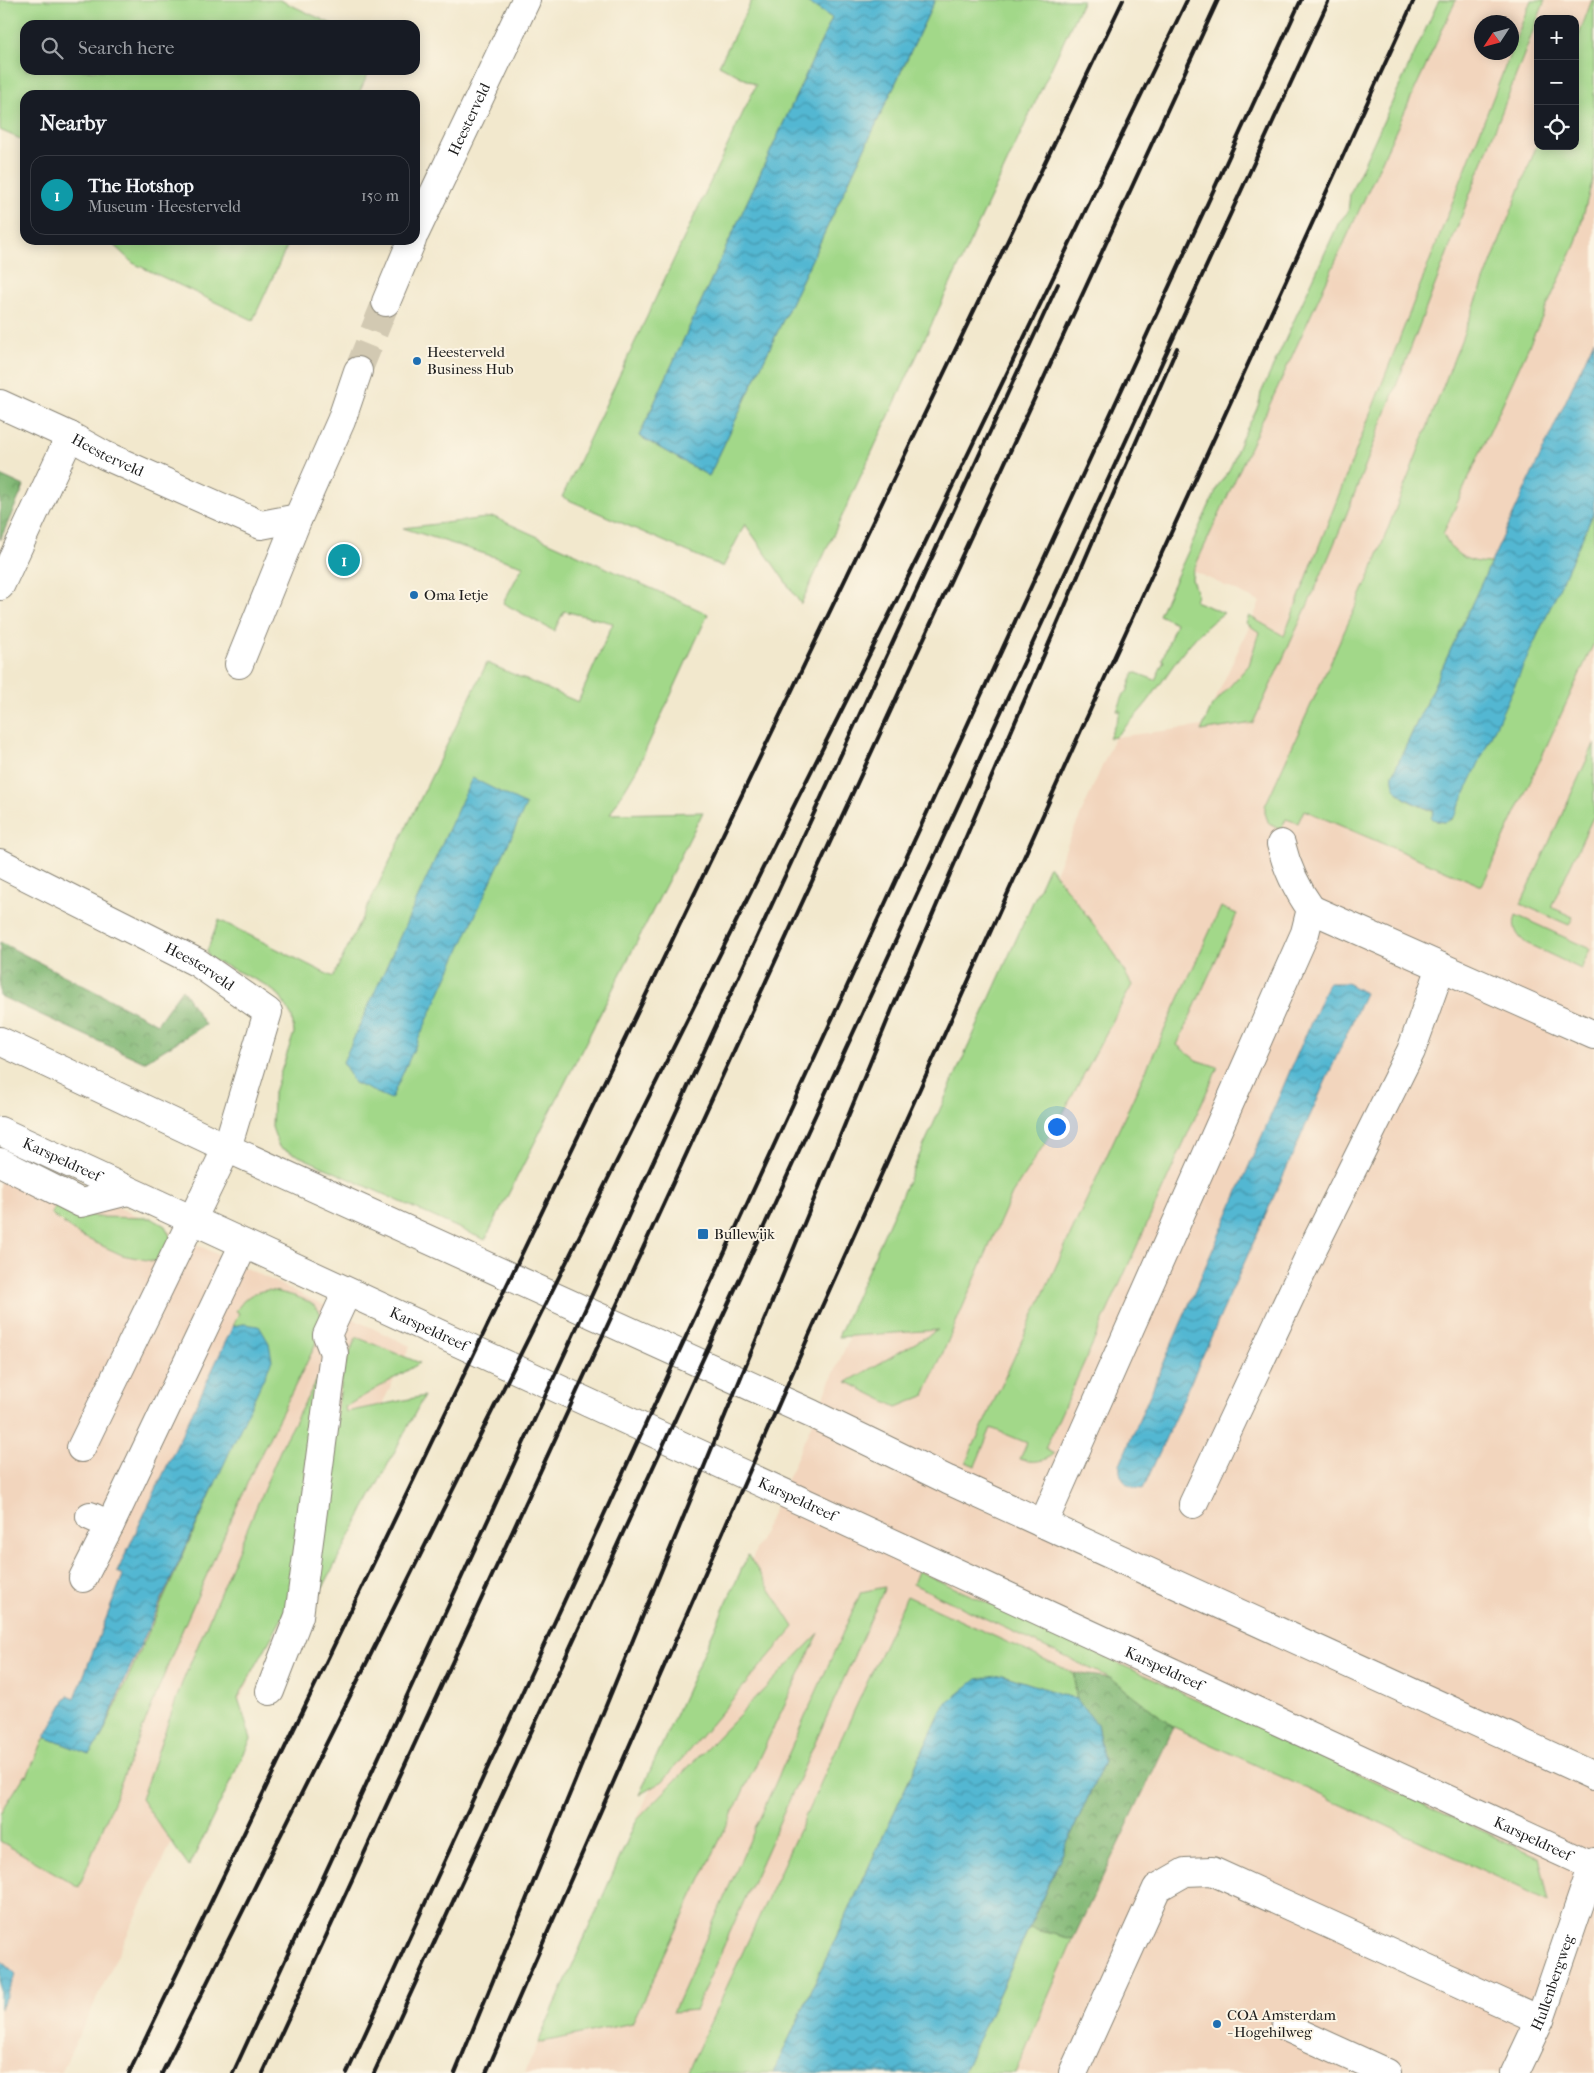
<!DOCTYPE html>
<html lang="en">
<head>
<meta charset="utf-8">
<style>
  :root { --surface:#171b24; --page:#242831; --text:#f1f3f6; --muted:#9ea1a6; --line:#363941; --accent:#1f6fb2 }
  body { margin:0; font-family:"IM FELL French Canon",serif; background:var(--page); color:var(--text) }
  .controls { position:absolute; right:15px; top:15px; display:grid; overflow:hidden; border-radius:10px; box-shadow:0 2px 12px #0003 }
  .controls button { width:45px; height:45px; display:grid; place-items:center; padding:0; border:0; border-bottom:1px solid var(--line); background:var(--surface); color:var(--text); font:25px sans-serif }
  .compass { position:absolute; left:1474px; top:15px; width:45px; height:45px; border-radius:50%; background:var(--surface); box-shadow:0 2px 12px #0003; rotate:234deg }
  .you { position:absolute; left:1056px; top:1126px; width:18px; height:18px; margin:-12px; border:4px solid #fff; border-radius:50%; background:#1a73e8; box-shadow:0 0 0 8px #1a73e833 }
  .badge { display:grid; place-items:center; width:32px; height:32px; border-radius:50%; background:var(--accent); color:#fff; font-size:16px; font-weight:700 }
  .pin { position:absolute; translate:-50% -50%; border:2px solid #fff; box-shadow:0 1px 5px #0006 }
  .list { margin:0; padding:0; list-style:none }
  h2 { display:flex; justify-content:space-between; align-items:center; height:65px; margin:0; padding:0 20px; font-size:21px }
  h2 small { font-size:16px; font-weight:400; color:var(--muted) }
  .list li { display:grid; grid-template-columns:32px 1fr auto; gap:15px; align-items:center; box-sizing:border-box; height:80px; margin:0 10px 10px; padding:0 10px; border:1px solid var(--line); border-radius:15px }
  .list b { display:block; font-size:19px; white-space:nowrap }
  .list p { margin:0; font-size:16px; white-space:nowrap; color:var(--muted) }
  .list em { font-size:16px; font-style:normal; color:var(--muted) }
  .icon { flex:none; width:28px; height:28px; fill:none; stroke:currentColor; stroke-width:2; stroke-linecap:round; stroke-linejoin:round }
  .map { position:relative; flex:none; width:1594px; height:2073px; overflow:hidden }
  .search { position:absolute; background:var(--surface); box-shadow:0 2px 12px #0003; left:20px; top:20px; width:400px; height:55px; display:flex; align-items:center; gap:12px; box-sizing:border-box; padding:0 18px; border-radius:15px; color:var(--muted); font-size:19px }
  .panel { position:absolute; background:var(--surface); box-shadow:0 2px 12px #0003; left:20px; top:90px; width:400px; height:155px; border-radius:15px }
  .map>svg:first-child { display:block }
</style>
</head>
<body>
<div class="map">
<svg width="1594" height="2073" viewBox="0 0 1594 2073">
  <defs>
    <pattern id="forest-crowns" width="20" height="18" patternUnits="userSpaceOnUse" patternTransform="scale(1.25)"><rect width="20" height="18" fill="#81b875"/><path d="M2 6a3 3 0 1 1 6 0M12 15a3 3 0 1 1 6 0" fill="none" stroke="#69955f"/></pattern>
    <pattern id="water-waves" width="16" height="10" patternUnits="userSpaceOnUse" patternTransform="scale(1.25)"><rect width="16" height="10" fill="#53b7d2"/><path d="M0 5q4-4 8 0t8 0" fill="none" stroke="#4494aa"/></pattern>
  </defs>
  <rect width="100%" height="100%" fill="#fcf5e5"/>
  <filter id="ink" filterUnits="userSpaceOnUse"><feTurbulence type="fractalNoise" baseFrequency=".02" numOctaves="2"/><feDisplacementMap in="SourceGraphic" scale="10" xChannelSelector="R" yChannelSelector="G"/><feConvolveMatrix kernelMatrix="1 2 1 2 8 2 1 2 1" color-interpolation-filters="sRGB"/></filter>
  <filter id="wash" filterUnits="userSpaceOnUse"><feTurbulence type="fractalNoise" baseFrequency=".0096" numOctaves="4" result="noise"/><feDisplacementMap in="SourceGraphic" scale="20" xChannelSelector="R" yChannelSelector="G"/><feGaussianBlur stdDeviation="1.12" result="paint"/><feColorMatrix in="noise" values="0 0 0 0 0 0 0 0 0 0 0 0 0 0 0 0 0 1.4 0 .05"/><feComposite in="paint" operator="in"/></filter>
  <g filter="url(#wash)">
    <rect width="100%" height="100%" fill="#f2e8cd"/>
    <g fill="#f2d5bd" fill-rule="evenodd">
      <path d="M1456,0H1594V2073H525L1115,737L1203,726L1253,618L1260,602L1193,571ZM1538,19H1575V146H1538ZM1482,22H1512V52H1482Z"/>
      <polygon points="0,1151 410,1346 61,2073 0,2073"/>
    </g>
    <g fill="#a2d889" stroke="#5f7a52">
      <polygon points="0,0 280,0 334,25 25,25 25,70 370,70 358,95 25,95 25,141 0,130"/>
      <polygon points="752,0 804,0 832,18 639,436 709,476 935,0 1083,0 801,604 745,524 723,567 562,497 756,85 719,65"/>
      <path d="M1439,0H1456L1193,571L1192,579L1197,595L1195,601L1224,613C1188,638 1174,666 1149,700C1139,713 1127,725 1115,737L1109,738L1121,711H1117L1124,694L1127,692L1134,672L1155,680L1164,661L1162,660L1176,623L1159,615L1219,484C1234,468 1235,451 1245,432C1252,418 1259,409 1261,393L1339,222L1348,212L1350,194Z"/>
      <polygon points="1531,0 1545,0 1347,513 1316,587 1253,723 1201,731 1212,706 1249,665 1259,632 1246,623 1249,616 1284,636"/>
      <path d="M1592,0H1594V174L1576,243L1443,534C1454,556 1466,562 1491,563L1393,774C1392,800 1414,802 1434,812L1436,821L1443,822L1452,819L1594,512V643L1482,886L1304,810L1298,823L1286,819L1281,830L1269,824L1265,813V806L1370,575L1538,142V146H1575V45Z"/>
      <polygon points="108,240 290,240 253,320 133,263"/>
      <polygon points="494,517 708,614 637,769 610,814 703,812 485,1240 279,1147 272,1127 273,1095 294,1033 292,1017 279,995 262,983 209,958 207,951 219,920 333,977 487,663 578,702 613,623 564,611 554,631 503,603 523,566 403,528"/>
      <polygon points="1594,744 1594,815 1551,907 1573,917 1569,925 1521,904"/>
      <polygon points="1049,866 1110,946 1132,985 1056,1126 1012,1194 924,1396 897,1407 847,1382 938,1330 838,1337"/>
      <path d="M1221,907L1237,914L1177,1045L1196,1060L1218,1067L1045,1449L1054,1454C1045,1462 1031,1463 1020,1459L1027,1443L991,1428L975,1466L966,1462Z"/>
      <path d="M1516,915L1590,949L1581,969L1526,943C1516,935 1512,927 1516,915Z"/>
      <polygon points="57,1201 96,1217 151,1218 165,1226 173,1242 162,1263 122,1255 79,1235 51,1214"/>
      <path d="M268,1290C283,1293 322,1299 322,1320C322,1331 316,1341 313,1350L253,1470L181,1633L79,1887L0,1841V1814L25,1775L27,1776L45,1737L89,1754L101,1738L215,1484L244,1324L233,1326L239,1313L236,1311C245,1297 252,1292 268,1290Z"/>
      <polygon points="356,1337 420,1363 345,1407 346,1412 424,1396 310,1612 343,1370"/>
      <polygon points="318,1378 291,1602 238,1698 251,1739 189,1867 141,1799 182,1683 285,1439"/>
      <polygon points="748,1555 794,1627 663,1781 639,1795"/>
      <polygon points="918,1571 1539,1857 1549,1901 1174,1727 1110,1678 913,1584"/>
      <polygon points="885,1587 695,2010 673,2012 861,1592"/>
      <polygon points="907,1596 1074,1673 1076,1699 1003,1675 944,1705 773,2073 687,2073"/>
      <polygon points="819,1633 632,2023 538,2043 636,1821"/>
      <polygon points="1029,1928 1073,1939 1015,2073 963,2073"/>
    </g>
    <g fill="url(#forest-crowns)" stroke="#4e6a48">
      <polygon points="0,475 24,486 0,540"/>
      <polygon points="0,942 157,1024 182,989 205,1025 144,1062 0,996"/>
      <polygon points="1074,1673 1110,1678 1174,1727 1073,1939 1029,1928 1104,1762 1097,1724 1076,1699"/>
    </g>
    <g fill="url(#water-waves)" stroke="#386a77">
      <polygon points="804,0 935,0 709,476 639,436 832,18"/>
      <path d="M1594,340V512L1455,815C1447,825 1441,822 1431,818L1434,811C1416,803 1390,798 1393,774Z"/>
      <polygon points="472,778 526,805 391,1099 354,1083 343,1062"/>
      <path d="M1328,983H1347L1365,993L1143,1489C1127,1488 1118,1479 1120,1464Z"/>
      <polygon points="244,1324 259,1326 269,1343 272,1360 124,1681 101,1738 89,1754 45,1737 68,1695 75,1698 123,1575 117,1572 233,1326"/>
      <polygon points="1003,1675 1076,1699 1097,1724 1104,1762 963,2073 773,2073 944,1705 977,1679"/>
      <polygon points="0,1959 16,1974 0,2009"/>
    </g>
  </g>
  <g filter="url(#ink)">
    <g fill="none" stroke-linecap="round" stroke-linejoin="round">
      <polyline stroke="#d2c9b2" stroke-width="28" stroke-dasharray="28 14" stroke-linecap="butt" points="358,371 386,302"/>
      <defs>
        <g id="minor">
          <path id="s1" d="M415,233L526,0"/>
          <polyline points="386,302 412,240"/>
          <polyline points="0,404 70,436"/>
          <path id="s2" d="M0,586L70,436L104,455L261,525L298,518"/>
          <polyline points="239,664 298,518 341,421 358,371"/>
          <path id="s3" d="M0,863L198,963L268,1012L227,1148L81,1448"/>
          <polyline points="1311,909 1594,1035"/>
          <polyline points="0,1162 81,1203 128,1191"/>
          <polyline points="1193,1504 1314,1246 1411,1051 1441,967"/>
          <polyline points="90,1516 110,1525 244,1244"/>
          <path d="M1043,1524L1305,933L1311,909C1296,888 1287,869 1281,844"/>
          <polyline points="83,1578 110,1525"/>
          <polyline points="270,1691 299,1616 334,1353 327,1335 347,1292"/>
          <polyline points="1286,2027 1387,2073"/>
          <polyline points="1073,2073 1157,1888 1185,1872 1212,1871 1540,2020"/>
          <path id="s4" d="M1515,2073L1540,2020L1594,1862"/>
        </g>
        <g id="major">
          <polyline points="0,1041 227,1148 812,1414 948,1480 1594,1776"/>
          <path id="s5" d="M0,1131L1594,1867"/>
        </g>
      </defs>
      <use href="#minor" stroke="#878274" stroke-width="30"/>
      <use href="#major" stroke="#878274" stroke-width="30"/>
      <use href="#minor" stroke="#fff" stroke-width="28"/>
      <use href="#major" stroke="#fff" stroke-width="28"/>
      <g stroke="#1c1c1c" stroke-width="4">
        <polyline points="129,2073 1123,0"/>
        <polyline points="162,2073 924,545 1187,0"/>
        <polyline points="233,2073 1058,284"/>
        <polyline points="263,2073 1218,0"/>
        <polyline points="347,2073 1301,0"/>
        <polyline points="374,2073 1329,0"/>
        <polyline points="455,2073 893,1007 1095,536 1177,348"/>
        <polyline points="486,2073 810,1333 1092,706 1414,0"/>
      </g>
    </g>
  </g>
  <g fill="#1f6fb2" stroke="#fcf5e5" stroke-width="2">
    <circle cx="417" cy="361" r="5"/>
    <circle cx="414" cy="595" r="5"/>
    <rect x="697" y="1228" width="12" height="12" rx="2.5"/>
    <circle cx="1217" cy="2024" r="5"/>
  </g>
  <g text-anchor="middle" dominant-baseline="central" stroke-width="4" stroke-linejoin="round" paint-order="stroke">
    <g font-size="15" fill="#1c1c1c" stroke="#fcf5e5">
      <text stroke="none"><textPath href="#s1" startOffset="126">Heesterveld</textPath></text>
      <text stroke="none"><textPath href="#s2" startOffset="208">Heesterveld</textPath></text>
      <text stroke="none"><textPath href="#s3" startOffset="225">Heesterveld</textPath></text>
      <text stroke="none"><textPath href="#s5" startOffset="68">Karspeldreef</textPath></text>
      <text stroke="none"><textPath href="#s5" startOffset="472">Karspeldreef</textPath></text>
      <text stroke="none"><textPath href="#s5" startOffset="878">Karspeldreef</textPath></text>
      <text stroke="none"><textPath href="#s5" startOffset="1282">Karspeldreef</textPath></text>
      <text stroke="none"><textPath href="#s5" startOffset="1688">Karspeldreef</textPath></text>
      <text stroke="none"><textPath href="#s4" startOffset="98">Hullenbergweg</textPath></text>
    </g>
    <g font-size="15" fill="#1c1c1c" stroke="#fcf5e5" text-anchor="start">
      <text x="427" y="352">Heesterveld<tspan x="427" dy="17">Business Hub</tspan></text>
      <text x="424" y="595">Oma Ietje</text>
      <text x="714" y="1234">Bullewijk</text>
      <text x="1227" y="2015">COA Amsterdam<tspan x="1227" dy="17">- Hogehilweg</tspan></text>
    </g>
  </g>
</svg>
<div class="controls">
<button>+</button>
<button>−</button>
<button><svg class="icon" aria-label="locate" viewBox="0 0 24 24"><circle cx="12" cy="12" r="6"/><path d="M12 2v4M12 18v4M2 12h4M18 12h4"/></svg></button>
</div>
<svg class="compass" viewBox="-18 -18 36 36"><path d="M0-13l5 13h-10z" fill="#e53935"/><path d="M0 13l5-13h-10z" fill="#9ea1a6"/></svg>
<div class="you"></div>
<div class="pin badge" style="left:344px;top:560px;background:#0f9aa8">1</div>
<div class="search"><svg class="icon" aria-label="search" viewBox="0 0 24 24"><circle cx="10" cy="10" r="6"/><path d="M15 15l6 6"/></svg>Search here</div>
<section class="panel">
<h2>Nearby<small></small></h2>
<ul class="list">
<li><span class="badge" style="background:#0f9aa8">1</span><div><b>The Hotshop</b><p>Museum · Heesterveld</p></div><em>150 m</em></li>
</ul>
</section>
</div>
</body>
</html>
